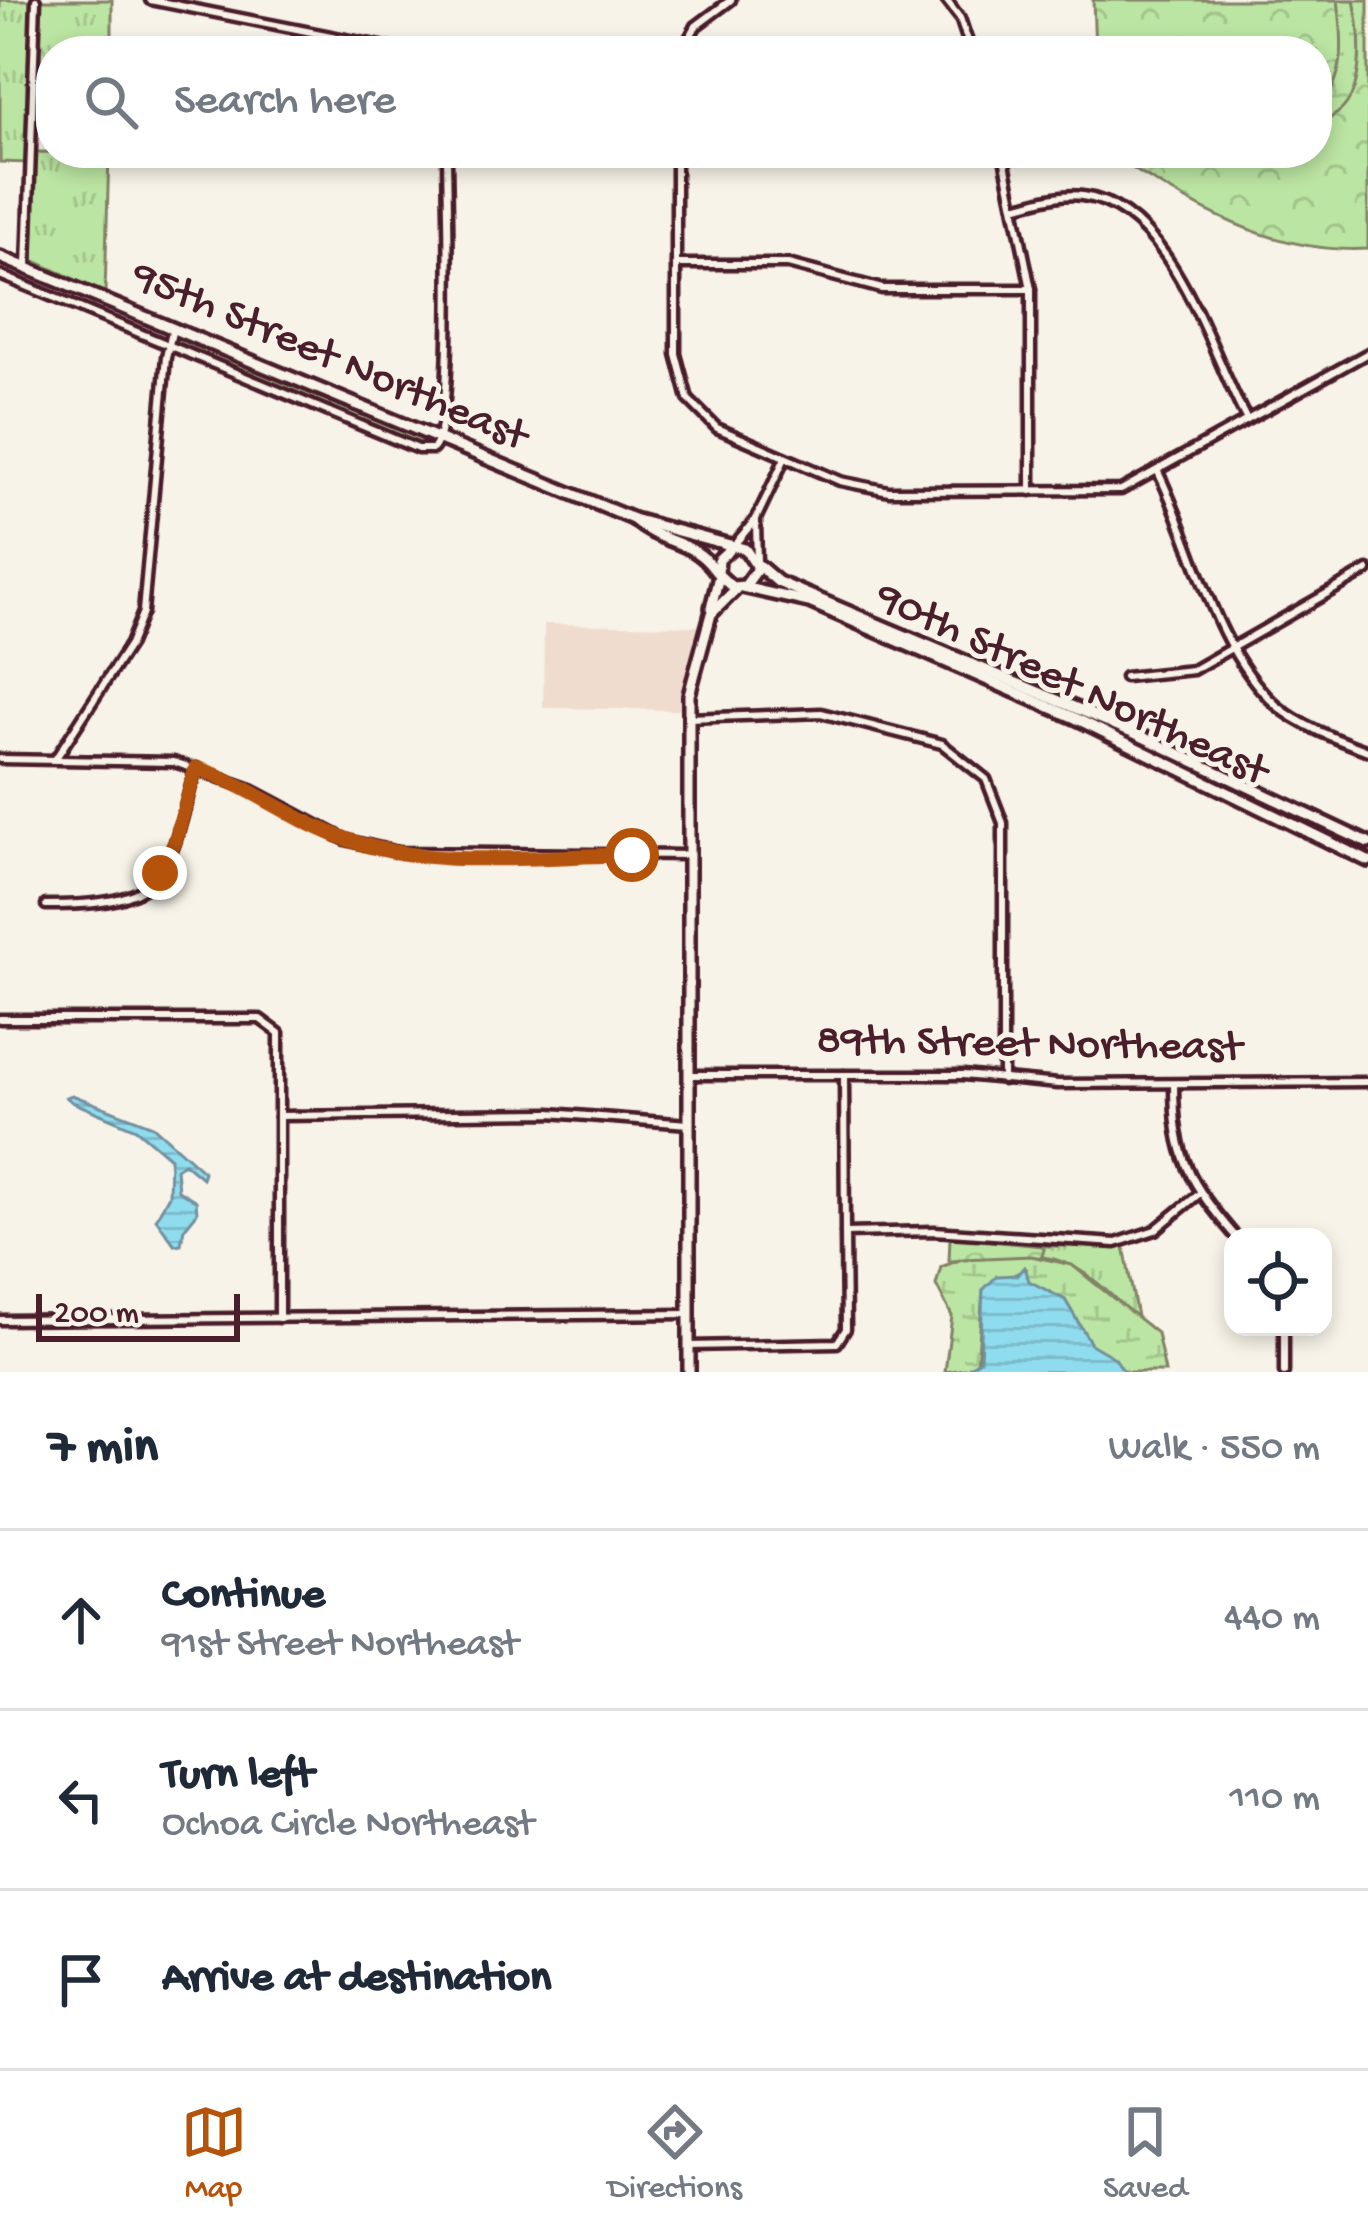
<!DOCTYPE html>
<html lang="en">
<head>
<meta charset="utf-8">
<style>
  :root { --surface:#fff; --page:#f2f2f3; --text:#1f2937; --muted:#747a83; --line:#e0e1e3; --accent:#b45309 }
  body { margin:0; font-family:"Gochi Hand",sans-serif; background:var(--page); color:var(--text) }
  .controls { position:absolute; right:36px; bottom:36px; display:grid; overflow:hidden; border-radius:24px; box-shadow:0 6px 18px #0003 }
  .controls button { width:108px; height:108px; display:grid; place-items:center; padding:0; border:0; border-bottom:3px solid var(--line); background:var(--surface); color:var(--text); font:60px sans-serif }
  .scale { position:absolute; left:36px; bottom:30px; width:204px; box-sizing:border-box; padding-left:12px; border:6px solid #4a1f2b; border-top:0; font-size:33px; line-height:42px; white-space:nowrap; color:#4a1f2b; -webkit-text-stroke:9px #f7f3e8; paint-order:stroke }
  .stop { position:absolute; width:36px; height:36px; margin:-27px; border:9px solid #b45309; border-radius:50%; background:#fff }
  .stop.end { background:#b45309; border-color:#fff; box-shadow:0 3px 12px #0008 }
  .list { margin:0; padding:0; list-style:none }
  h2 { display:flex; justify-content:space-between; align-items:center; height:156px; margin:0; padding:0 48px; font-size:51px }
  h2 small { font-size:39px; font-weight:400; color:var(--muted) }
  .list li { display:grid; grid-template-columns:78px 1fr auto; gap:36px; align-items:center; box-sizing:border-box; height:180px; padding:0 48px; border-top:3px solid var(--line) }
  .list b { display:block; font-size:45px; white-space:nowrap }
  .list p { margin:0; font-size:39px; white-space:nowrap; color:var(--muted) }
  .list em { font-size:39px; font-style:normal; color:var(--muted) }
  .icon { flex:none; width:66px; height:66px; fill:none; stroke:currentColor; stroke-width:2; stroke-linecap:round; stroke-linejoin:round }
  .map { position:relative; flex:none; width:1368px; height:1372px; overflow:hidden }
  .search { position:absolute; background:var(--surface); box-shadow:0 6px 18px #0003; left:36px; right:36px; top:36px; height:132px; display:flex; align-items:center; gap:30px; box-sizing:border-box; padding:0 42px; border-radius:48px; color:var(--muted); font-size:45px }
  .sheet { height:696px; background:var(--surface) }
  nav { display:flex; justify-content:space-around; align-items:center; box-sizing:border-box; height:168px; border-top:3px solid var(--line); background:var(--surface); font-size:33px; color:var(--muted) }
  nav a { display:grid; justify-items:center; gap:6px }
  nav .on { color:var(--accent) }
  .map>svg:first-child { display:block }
</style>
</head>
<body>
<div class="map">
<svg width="1368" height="1372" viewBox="0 0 1368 1372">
  <defs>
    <pattern id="grass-tufts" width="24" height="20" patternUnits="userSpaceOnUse" patternTransform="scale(3)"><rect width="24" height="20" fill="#bbe5a2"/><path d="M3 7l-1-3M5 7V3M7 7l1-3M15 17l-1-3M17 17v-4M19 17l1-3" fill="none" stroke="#a2c48c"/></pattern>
    <pattern id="forest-crowns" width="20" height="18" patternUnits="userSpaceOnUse" patternTransform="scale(3)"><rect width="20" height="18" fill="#bbe5a2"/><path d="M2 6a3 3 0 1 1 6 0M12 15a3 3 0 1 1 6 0" fill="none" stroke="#a2c48c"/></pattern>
    <pattern id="wetland-marsh" width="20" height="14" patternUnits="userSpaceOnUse" patternTransform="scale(3)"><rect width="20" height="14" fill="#bbe5a2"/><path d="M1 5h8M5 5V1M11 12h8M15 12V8" fill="none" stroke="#a2c48c"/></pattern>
    <pattern id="water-rules" width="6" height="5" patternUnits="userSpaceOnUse" patternTransform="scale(3)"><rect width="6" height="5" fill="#8edced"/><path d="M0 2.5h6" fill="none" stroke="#7cbccb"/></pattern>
  </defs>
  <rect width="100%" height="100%" fill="#f7f3e8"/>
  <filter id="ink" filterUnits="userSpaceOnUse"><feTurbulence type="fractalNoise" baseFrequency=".00833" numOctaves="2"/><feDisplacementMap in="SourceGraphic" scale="24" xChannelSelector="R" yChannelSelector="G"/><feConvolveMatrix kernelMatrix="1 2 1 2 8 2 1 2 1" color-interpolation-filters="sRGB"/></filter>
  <g filter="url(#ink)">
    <polygon fill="#f0dccf" points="544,624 701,626 687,667 681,710 543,708"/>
    <g fill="url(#grass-tufts)" stroke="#828266" stroke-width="3">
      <polygon points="0,0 33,0 29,163 0,162"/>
      <polygon points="40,0 112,0 112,51 51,51 51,67 37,67"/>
      <polygon points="36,152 109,153 105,293 33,260"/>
      <polygon points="180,338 431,442 431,443 417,443 179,346 175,341"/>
      <path d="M1042,1246H1124L1138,1322C1112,1295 1081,1261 1042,1257Z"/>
    </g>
    <g fill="url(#forest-crowns)" stroke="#828266" stroke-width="3">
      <path d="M1093,0H1368V249C1269,255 1188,203 1108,153H1317V51H1095Z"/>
      <polygon points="950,1237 1042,1246 1044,1249 1042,1257 949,1261"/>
    </g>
    <g fill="url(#wetland-marsh)" stroke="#828266" stroke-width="3">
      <path d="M1338,0H1354C1362,36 1368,107 1324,120L1319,112C1346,73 1344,46 1338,0Z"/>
      <polygon points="1031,1256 1072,1265 1157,1333 1165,1372 1124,1372 1091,1344 1065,1300 1028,1281 1026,1269 983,1290 977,1367 945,1372 952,1316 936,1285 941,1267 962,1259"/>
    </g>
    <g fill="url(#water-rules)" stroke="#73909f" stroke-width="3">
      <polygon points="72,1095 153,1126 204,1172 202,1178 184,1163 176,1169 178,1190 196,1201 197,1213 184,1229 181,1244 175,1245 156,1219 169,1195 170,1158 136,1129 72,1102 66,1097"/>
      <polygon points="1024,1267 1029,1281 1065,1300 1091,1344 1115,1358 1124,1372 962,1372 980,1360 983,1290 997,1276 1017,1275"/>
    </g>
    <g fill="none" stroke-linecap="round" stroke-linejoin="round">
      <defs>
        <g id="street">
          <polyline points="150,0 407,51"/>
          <polyline points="946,0 960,18 971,51"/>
          <polyline points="682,51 696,26 731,0"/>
          <polyline points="676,153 676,354 688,399 717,428 840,481 889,491 1121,490 1368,353"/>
          <polyline points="1003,153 1031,289 1031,491"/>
          <path d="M1018,206C1038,201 1060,193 1082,196C1173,207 1209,352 1247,420"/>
          <polyline points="676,264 788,264 882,289 1031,289"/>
          <polyline points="27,266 36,0"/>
          <path d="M0,275L418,449H433C456,429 447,198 447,153"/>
          <path d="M1158,472C1195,546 1213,648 1276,705C1300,726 1339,740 1368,751"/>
          <polyline points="756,522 757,562"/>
          <polyline points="733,546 756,519 785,458"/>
          <polyline points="1125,677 1193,670 1368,570"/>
          <polyline points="688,718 821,713 942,744 986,779 1003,823 1003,1080"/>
          <polyline points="56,758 130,644 143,612 166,357 173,328"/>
          <polyline points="0,759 174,762 246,787 346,840 398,852 688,855"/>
          <path d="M46,905C172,905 165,878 196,768"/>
          <polyline points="0,1019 260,1019 279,1033 279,1318"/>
          <polyline points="688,1075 963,1075 1058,1084 1368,1082"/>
          <polyline points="844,1075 845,1233"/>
          <path d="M1174,1084C1174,1157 1189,1182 1236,1237"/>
          <polyline points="279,1116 550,1113 688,1124"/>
          <polyline points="0,1320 689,1314"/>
          <polyline points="1284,1327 1284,1372"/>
          <polyline points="689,1346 837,1343 846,1329 845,1233 934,1231 1116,1243 1155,1230 1199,1194"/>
        </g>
        <g id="secondary">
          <polyline points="0,257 633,519 745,549 758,568 745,586 732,587 718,574 719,559 733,546"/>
          <path d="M633,519C662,546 692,537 716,572"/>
          <polyline points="757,564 778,582 1130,731 1368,843"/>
          <polyline points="742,587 809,602 1075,718 1368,861"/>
          <polyline points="711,608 719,576"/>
          <polyline points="689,1372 689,695 711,614 736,589"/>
        </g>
      </defs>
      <use href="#street" stroke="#4a1f2b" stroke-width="15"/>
      <use href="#secondary" stroke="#4a1f2b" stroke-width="18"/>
      <use href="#street" stroke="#f7f3e8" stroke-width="6"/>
      <use href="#secondary" stroke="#f7f3e8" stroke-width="9"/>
    </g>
  </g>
  <g fill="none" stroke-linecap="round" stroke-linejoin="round" filter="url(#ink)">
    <path stroke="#b45309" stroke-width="15" d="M160,873L175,842L196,768C250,785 293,821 346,839C434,871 540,855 632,855"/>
  </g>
  <g text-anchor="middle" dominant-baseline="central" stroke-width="10" stroke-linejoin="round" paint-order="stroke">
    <g font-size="45" fill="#4a1f2b" stroke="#f7f3e8">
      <text transform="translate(329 358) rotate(23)">95th Street Northeast</text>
      <text transform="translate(1071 686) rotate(25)">90th Street Northeast</text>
      <text transform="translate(1029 1046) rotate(1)">89th Street Northeast</text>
    </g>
  </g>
</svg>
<div class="controls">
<button><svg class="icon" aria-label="locate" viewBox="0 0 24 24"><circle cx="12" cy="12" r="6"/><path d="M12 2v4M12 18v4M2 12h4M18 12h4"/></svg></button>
</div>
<div class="scale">200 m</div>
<div class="stop" style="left:632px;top:855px"></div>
<div class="stop end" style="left:160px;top:873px"></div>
<div class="search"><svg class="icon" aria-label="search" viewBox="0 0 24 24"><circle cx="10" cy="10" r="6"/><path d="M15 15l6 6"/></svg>Search here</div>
</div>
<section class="sheet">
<h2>7 min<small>Walk · 550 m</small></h2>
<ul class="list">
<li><svg class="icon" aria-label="ahead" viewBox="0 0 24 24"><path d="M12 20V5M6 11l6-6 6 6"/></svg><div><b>Continue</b><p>91st Street Northeast</p></div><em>440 m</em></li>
<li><svg class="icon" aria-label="left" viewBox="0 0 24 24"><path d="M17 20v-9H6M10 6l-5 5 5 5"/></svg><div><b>Turn left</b><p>Ochoa Circle Northeast</p></div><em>110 m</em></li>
<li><svg class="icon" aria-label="arrive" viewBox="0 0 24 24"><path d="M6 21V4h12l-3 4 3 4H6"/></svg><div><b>Arrive at destination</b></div></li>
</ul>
</section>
<nav>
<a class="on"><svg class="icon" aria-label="map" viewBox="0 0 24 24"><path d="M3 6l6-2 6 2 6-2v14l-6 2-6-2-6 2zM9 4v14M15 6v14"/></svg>Map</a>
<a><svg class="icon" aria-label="directions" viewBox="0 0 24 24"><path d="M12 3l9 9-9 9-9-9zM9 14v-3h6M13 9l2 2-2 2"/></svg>Directions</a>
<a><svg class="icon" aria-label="saved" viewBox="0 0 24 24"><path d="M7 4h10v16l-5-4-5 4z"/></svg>Saved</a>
</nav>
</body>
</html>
